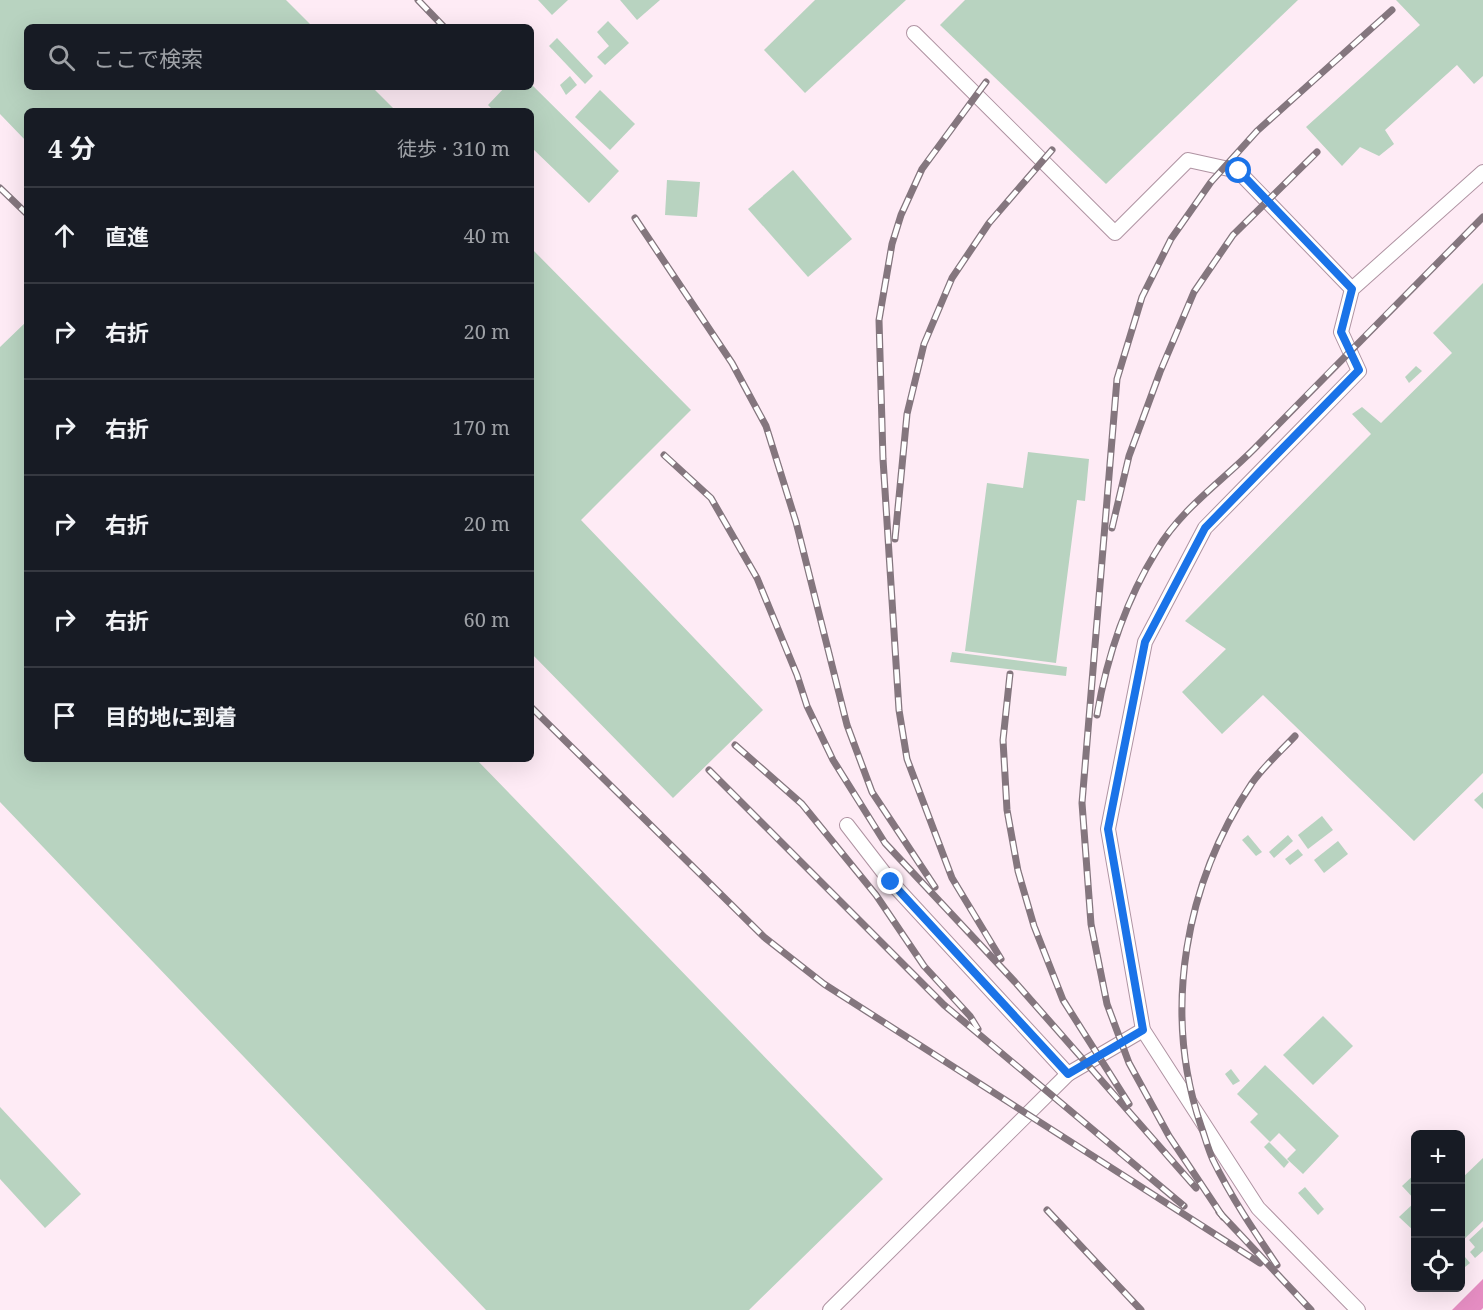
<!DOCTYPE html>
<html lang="ja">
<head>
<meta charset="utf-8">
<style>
  :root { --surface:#171b24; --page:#20242c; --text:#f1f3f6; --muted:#9ea1a6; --line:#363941 }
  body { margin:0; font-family:"Noto Serif","Noto Sans JP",serif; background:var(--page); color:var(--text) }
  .controls { position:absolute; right:18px; bottom:18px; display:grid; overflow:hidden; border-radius:9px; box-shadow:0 6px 24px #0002 }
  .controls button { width:54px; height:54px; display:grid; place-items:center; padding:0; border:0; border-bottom:2px solid var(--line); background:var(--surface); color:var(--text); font:30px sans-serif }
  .stop { position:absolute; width:18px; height:18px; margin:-14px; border:4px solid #1a73e8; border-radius:50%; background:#fff }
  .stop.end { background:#1a73e8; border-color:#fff; box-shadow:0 2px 6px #0008 }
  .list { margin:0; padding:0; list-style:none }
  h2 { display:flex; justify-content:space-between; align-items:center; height:78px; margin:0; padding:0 24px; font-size:26px }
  h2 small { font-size:20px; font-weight:400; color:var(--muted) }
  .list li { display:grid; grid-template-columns:39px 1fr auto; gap:18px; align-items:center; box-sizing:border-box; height:96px; padding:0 24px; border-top:2px solid var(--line) }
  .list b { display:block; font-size:22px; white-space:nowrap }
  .list em { font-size:20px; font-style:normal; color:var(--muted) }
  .icon { flex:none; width:33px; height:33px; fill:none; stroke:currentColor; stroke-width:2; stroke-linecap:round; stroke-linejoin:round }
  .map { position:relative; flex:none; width:1483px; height:1310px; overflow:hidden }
  .search { position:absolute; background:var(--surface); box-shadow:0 6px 24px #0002; left:24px; top:24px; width:510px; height:66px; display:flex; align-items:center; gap:15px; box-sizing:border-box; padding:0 21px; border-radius:9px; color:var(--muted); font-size:22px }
  .panel { position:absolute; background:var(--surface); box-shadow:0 6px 24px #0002; left:24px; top:108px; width:510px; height:654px; border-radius:9px }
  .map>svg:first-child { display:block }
</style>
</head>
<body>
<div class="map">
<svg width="1483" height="1310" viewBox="0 0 1483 1310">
  <rect width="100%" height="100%" fill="#feebf5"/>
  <polygon fill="#e58dc2" points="1483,1279 1483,1308 1481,1310 1452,1310"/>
  <g fill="#b8d3c0">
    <polygon points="0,0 286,0 313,27 27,27 27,87 372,87 396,111 27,111 27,142 0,114"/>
    <polygon points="538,0 568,0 552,15"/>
    <polygon points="620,0 660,0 637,20"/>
    <polygon points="815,0 906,0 805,93 764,50"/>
    <polygon points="965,0 1298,0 1106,184 940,25"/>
    <polygon points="1396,0 1483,0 1483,76 1474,84 1457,65 1385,130 1394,144 1379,156 1360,147 1342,166 1306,127 1420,25"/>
    <polygon points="608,21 629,43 605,65 597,57 609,46 597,32"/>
    <polygon points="557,38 593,76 585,84 549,46"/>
    <polygon points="570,76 577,85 566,95 560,85"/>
    <polygon points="531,84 619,171 589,203 531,147 531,111 494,111 488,105 505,87 531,87"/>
    <polygon points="600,90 635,124 610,150 575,117"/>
    <polygon points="793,170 852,239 808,277 748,209"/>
    <polygon points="667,180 700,182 697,217 665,215"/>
    <polygon points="531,248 691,410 581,520 763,710 673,798 531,653"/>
    <polygon points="1483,283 1483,773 1414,841 1263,695 1222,734 1182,692 1226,649 1185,621 1371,434 1352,414 1362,407 1381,423 1452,353 1433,333"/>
    <polygon points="27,321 27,759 476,759 883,1179 749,1310 486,1310 0,802 0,347"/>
    <polygon points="1416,366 1422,371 1409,383 1405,377"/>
    <polygon points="1028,452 1089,459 1085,501 1077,500 1056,663 965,651 987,483 1023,488"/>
    <polygon points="952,652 1067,667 1066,676 950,662"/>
    <polygon points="1483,792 1483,809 1474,800"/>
    <polygon points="1322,816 1333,830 1308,849 1298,835"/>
    <polygon points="1248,835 1262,852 1256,856 1242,840"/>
    <polygon points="1288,835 1293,841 1274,858 1269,852"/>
    <polygon points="1338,841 1348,854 1324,873 1314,860"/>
    <polygon points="1298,849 1303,855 1290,865 1285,859"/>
    <polygon points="1323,1016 1353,1046 1313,1085 1283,1055"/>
    <polygon points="1265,1065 1339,1136 1303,1174 1287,1159 1296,1150 1279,1133 1270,1142 1250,1122 1258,1114 1237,1094"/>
    <polygon points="1231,1069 1240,1081 1233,1085 1225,1074"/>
    <polygon points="0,1107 81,1194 45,1228 0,1179"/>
    <polygon points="1269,1142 1289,1162 1284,1168 1264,1147"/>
    <polygon points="1483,1158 1483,1221 1460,1243 1460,1180"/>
    <polygon points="1416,1173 1416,1201 1402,1186"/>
    <polygon points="1305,1187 1324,1209 1318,1215 1298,1193"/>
    <polygon points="1416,1201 1416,1233 1399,1217"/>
    <polygon points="1483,1227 1483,1251 1475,1258 1470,1252 1475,1247 1469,1240"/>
    <polygon points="1460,1251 1470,1263 1460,1271"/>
  </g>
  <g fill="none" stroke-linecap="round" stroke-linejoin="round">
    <defs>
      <g id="lane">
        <polyline points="914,33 1115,233 1188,160 1238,171 1352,289"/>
        <polyline points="847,825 891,882 1068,1074 1143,1030"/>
        <polyline points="830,1310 1068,1074"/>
        <polyline points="1358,1310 1258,1208 1143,1030 1108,829 1145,642 1205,528 1359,371 1341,332 1352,289 1483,172"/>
      </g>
    </defs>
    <use href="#lane" stroke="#af93a2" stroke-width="16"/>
    <use href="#lane" stroke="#fff" stroke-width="14"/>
    <defs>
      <g id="rail">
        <polyline points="418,0 444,27"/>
        <polyline points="986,82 922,169 901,215 892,244 879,320 883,459 899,710 907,759 952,878 1001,959"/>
        <polyline points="0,188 27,214"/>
        <polyline points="635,218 732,363 766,426 796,522 847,725 872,792 935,887"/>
        <polyline points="664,455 711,498 757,578 797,675 807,706 833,760 885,843 1015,982 1196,1188"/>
        <polyline points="1112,528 1129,456 1160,372 1194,292 1233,235 1317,152"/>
        <polyline points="895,539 907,414 924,344 952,278 989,223 1052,150"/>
        <polyline points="1010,674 1003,740 1007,810 1018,871 1034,926 1063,1000 1129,1104"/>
        <polyline points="531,707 764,937 824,984 1260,1263"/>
        <path d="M1097,715C1107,656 1126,600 1157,550C1181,509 1221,482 1254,449C1330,371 1407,294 1483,217"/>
        <polyline points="735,745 802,804 876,895 924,966 970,1016 978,1029"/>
        <polyline points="709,770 944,1005 1184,1206"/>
        <polyline points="1047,1210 1141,1310"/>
        <polyline points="1219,1212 1311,1310"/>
        <polyline points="1223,1217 1169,1136 1129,1063 1107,1004 1091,924 1082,803 1117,379 1142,297 1171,239 1211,182 1257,131 1392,10"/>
        <path d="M1277,1265C1254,1231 1231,1197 1213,1160C1208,1149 1205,1137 1201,1126C1162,1011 1185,883 1252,783C1264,766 1281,751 1295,736"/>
      </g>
    </defs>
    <use href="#rail" stroke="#84767e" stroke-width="7"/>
    <use href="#rail" stroke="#fff" stroke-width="4.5" stroke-dasharray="14" stroke-linecap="butt"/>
  </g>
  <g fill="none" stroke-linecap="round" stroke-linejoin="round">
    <polyline stroke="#1a73e8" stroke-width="8" points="891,882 1068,1074 1143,1030 1108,829 1145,642 1205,528 1359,370 1341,332 1352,289 1239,171"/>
  </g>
</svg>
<div class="controls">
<button>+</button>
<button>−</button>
<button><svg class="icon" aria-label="locate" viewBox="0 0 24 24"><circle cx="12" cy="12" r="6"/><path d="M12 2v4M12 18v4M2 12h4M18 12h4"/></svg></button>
</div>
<div class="stop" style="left:1239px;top:171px"></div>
<div class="stop end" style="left:891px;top:882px"></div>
<div class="search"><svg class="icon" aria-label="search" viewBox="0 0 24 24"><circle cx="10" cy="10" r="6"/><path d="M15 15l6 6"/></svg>ここで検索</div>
<section class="panel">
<h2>4 分<small>徒歩 · 310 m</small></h2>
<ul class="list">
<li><svg class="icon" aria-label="ahead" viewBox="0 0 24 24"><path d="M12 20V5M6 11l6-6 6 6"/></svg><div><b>直進</b></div><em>40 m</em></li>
<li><svg class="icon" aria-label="right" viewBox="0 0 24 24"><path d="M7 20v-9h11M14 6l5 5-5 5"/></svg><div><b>右折</b></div><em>20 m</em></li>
<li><svg class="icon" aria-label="right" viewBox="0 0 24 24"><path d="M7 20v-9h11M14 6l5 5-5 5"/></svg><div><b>右折</b></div><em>170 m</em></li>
<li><svg class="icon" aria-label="right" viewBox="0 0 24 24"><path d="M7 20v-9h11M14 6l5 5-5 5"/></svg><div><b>右折</b></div><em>20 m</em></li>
<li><svg class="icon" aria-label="right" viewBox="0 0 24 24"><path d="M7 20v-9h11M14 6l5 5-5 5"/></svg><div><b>右折</b></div><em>60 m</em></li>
<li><svg class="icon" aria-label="arrive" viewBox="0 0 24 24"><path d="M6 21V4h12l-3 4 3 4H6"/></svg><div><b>目的地に到着</b></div></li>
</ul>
</section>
</div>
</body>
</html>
